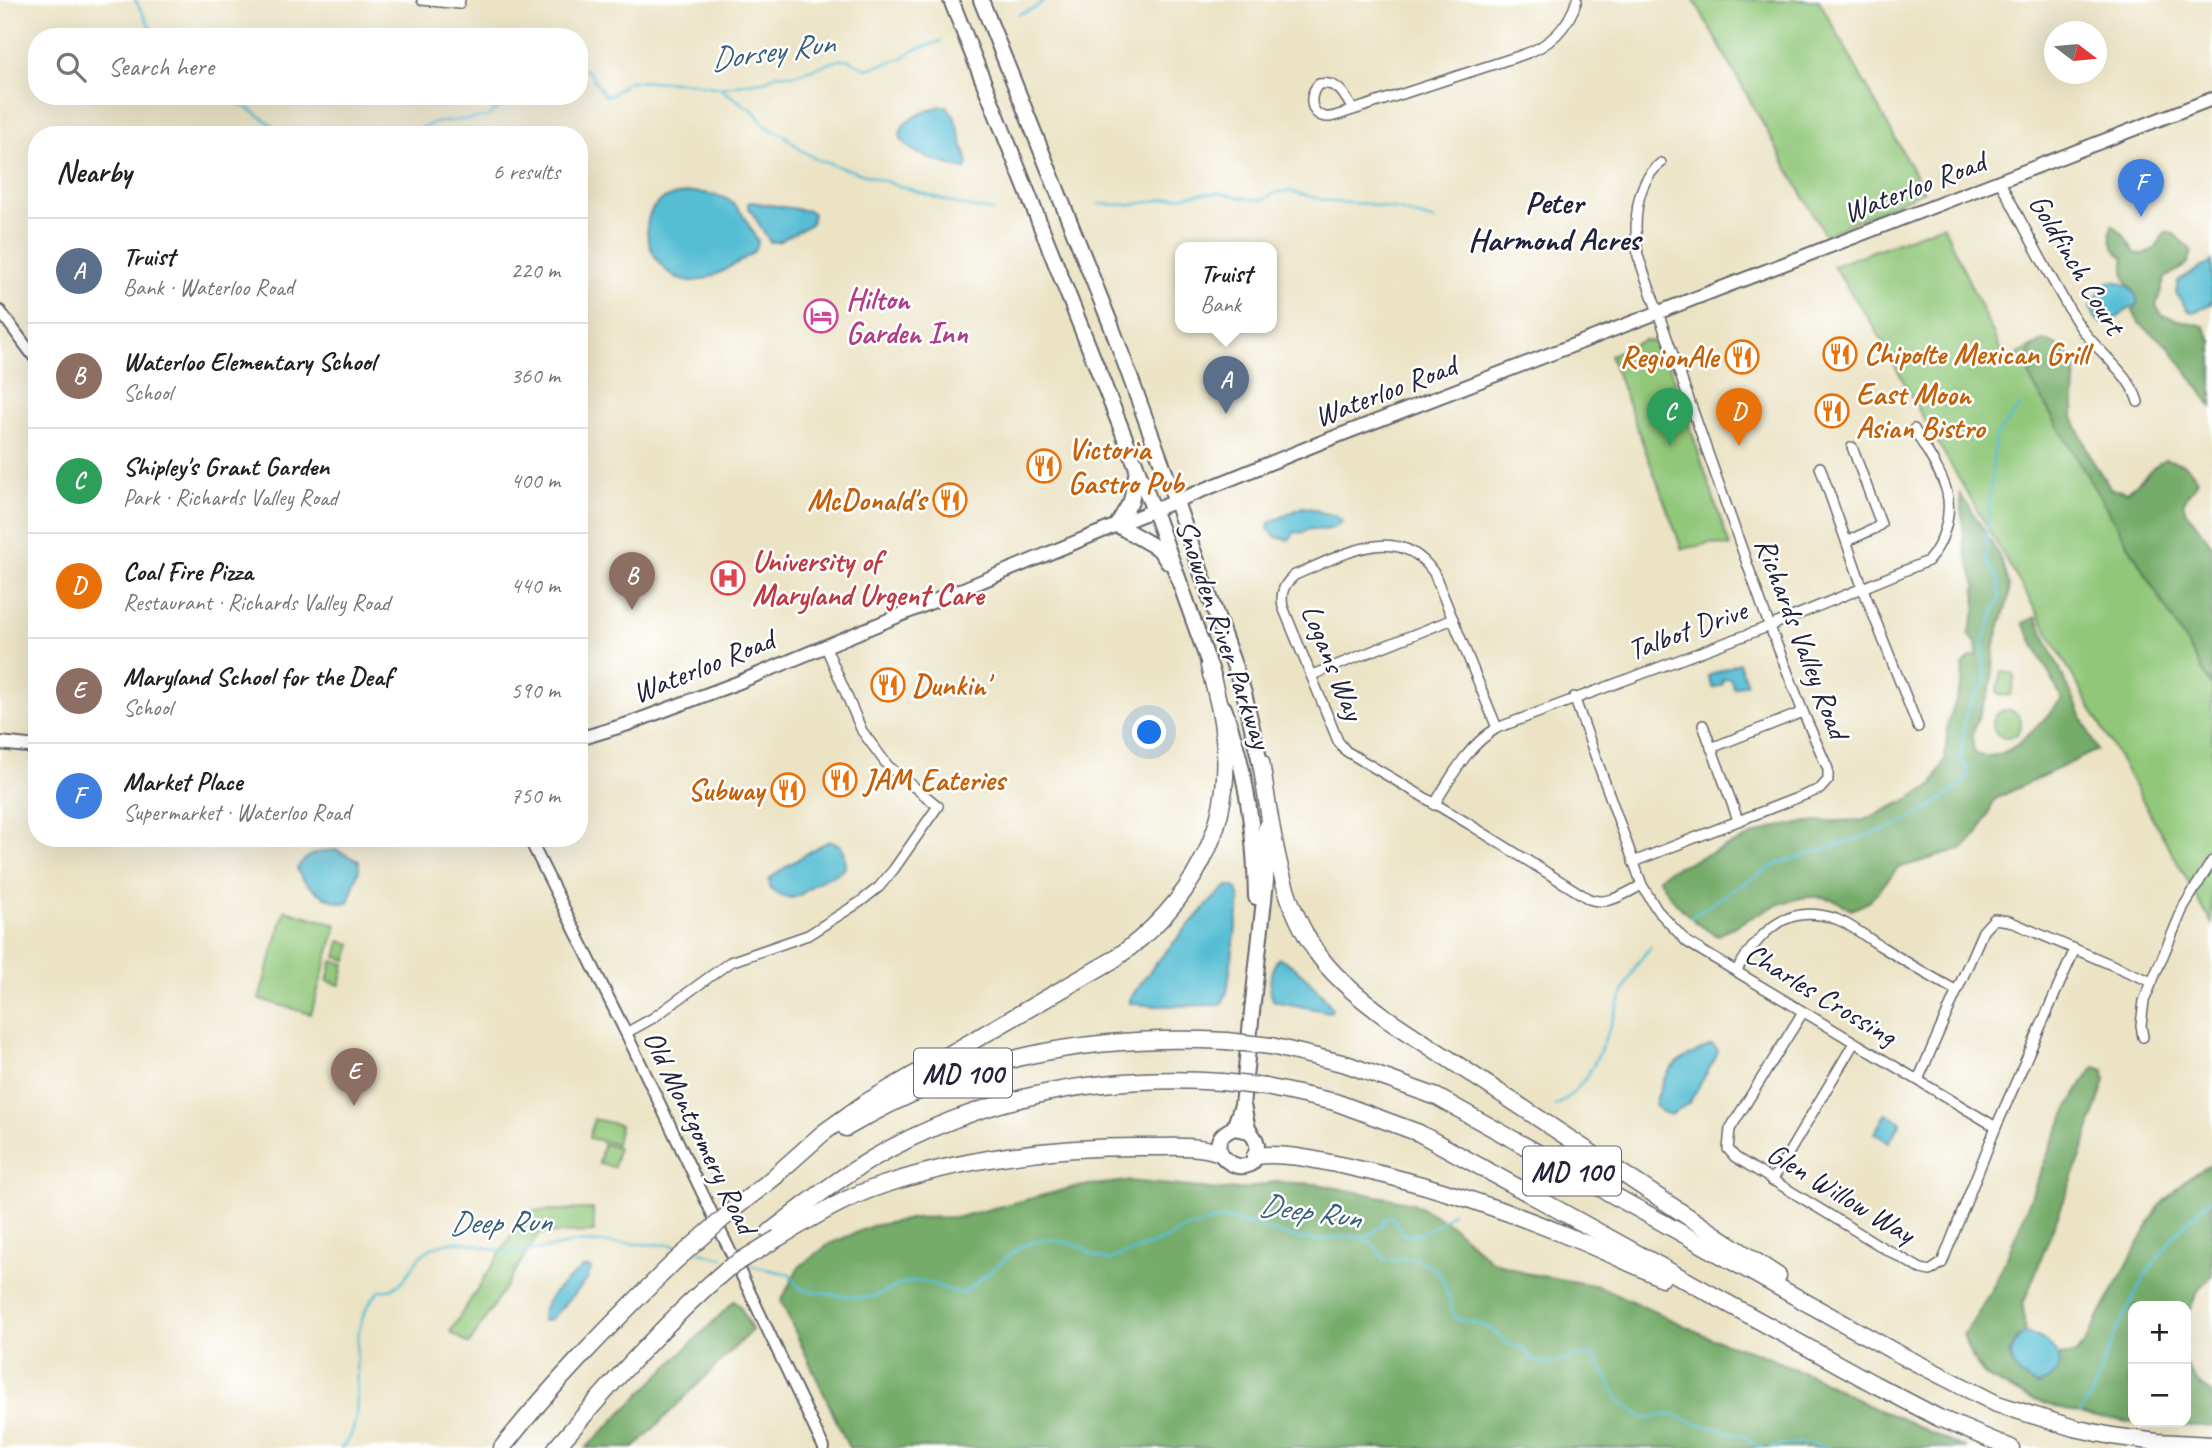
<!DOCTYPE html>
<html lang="en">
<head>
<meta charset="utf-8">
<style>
  :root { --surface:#fff; --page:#f2f2f2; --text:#222; --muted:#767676; --line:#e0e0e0; --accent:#b5179e }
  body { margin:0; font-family:Caveat,sans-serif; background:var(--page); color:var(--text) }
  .controls { position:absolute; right:21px; bottom:21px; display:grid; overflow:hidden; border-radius:14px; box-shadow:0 7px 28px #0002 }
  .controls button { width:63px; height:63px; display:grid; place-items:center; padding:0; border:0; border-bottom:2px solid var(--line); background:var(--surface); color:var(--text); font:35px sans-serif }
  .compass { position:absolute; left:2044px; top:21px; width:63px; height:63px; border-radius:50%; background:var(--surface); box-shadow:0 7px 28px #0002; rotate:106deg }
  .you { position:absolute; left:1150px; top:733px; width:24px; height:24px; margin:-18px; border:5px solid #fff; border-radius:50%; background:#1a73e8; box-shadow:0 0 0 10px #1a73e833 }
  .badge { display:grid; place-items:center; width:46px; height:46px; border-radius:50%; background:var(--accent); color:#fff; font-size:23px; font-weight:700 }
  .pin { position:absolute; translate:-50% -58px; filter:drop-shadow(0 2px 4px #0008) }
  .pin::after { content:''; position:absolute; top:37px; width:24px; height:21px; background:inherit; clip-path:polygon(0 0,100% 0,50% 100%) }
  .popup { position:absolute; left:1175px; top:242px; width:102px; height:91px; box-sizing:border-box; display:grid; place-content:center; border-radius:14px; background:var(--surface); filter:drop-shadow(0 2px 5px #0005); font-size:23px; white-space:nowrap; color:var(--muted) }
  .popup b { font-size:26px; color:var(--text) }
  .popup::after { content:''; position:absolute; left:50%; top:100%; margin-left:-14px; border:14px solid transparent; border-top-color:var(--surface) }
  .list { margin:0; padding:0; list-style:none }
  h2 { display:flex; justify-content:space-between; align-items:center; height:91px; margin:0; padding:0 28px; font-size:30px }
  h2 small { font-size:23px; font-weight:400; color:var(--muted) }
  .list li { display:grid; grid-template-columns:46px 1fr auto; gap:21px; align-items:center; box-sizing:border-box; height:105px; padding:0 28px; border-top:2px solid var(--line) }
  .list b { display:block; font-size:26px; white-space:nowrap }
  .list p { margin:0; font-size:23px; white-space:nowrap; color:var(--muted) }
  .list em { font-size:23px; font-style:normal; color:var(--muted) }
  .icon { flex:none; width:38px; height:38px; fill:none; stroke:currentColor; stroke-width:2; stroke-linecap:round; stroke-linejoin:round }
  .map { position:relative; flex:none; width:2212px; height:1448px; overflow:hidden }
  .search { position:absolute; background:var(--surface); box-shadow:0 7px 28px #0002; left:28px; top:28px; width:560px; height:77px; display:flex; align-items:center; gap:18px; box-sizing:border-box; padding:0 24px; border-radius:28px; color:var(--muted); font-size:26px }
  .panel { position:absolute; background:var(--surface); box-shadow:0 7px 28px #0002; left:28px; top:126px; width:560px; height:721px; border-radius:28px }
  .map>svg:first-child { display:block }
</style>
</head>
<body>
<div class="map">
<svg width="2212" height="1448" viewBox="0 0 2212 1448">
  <rect width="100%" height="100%" fill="#fff"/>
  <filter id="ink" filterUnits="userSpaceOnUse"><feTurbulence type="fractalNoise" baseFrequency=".0143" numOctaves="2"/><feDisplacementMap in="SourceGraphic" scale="14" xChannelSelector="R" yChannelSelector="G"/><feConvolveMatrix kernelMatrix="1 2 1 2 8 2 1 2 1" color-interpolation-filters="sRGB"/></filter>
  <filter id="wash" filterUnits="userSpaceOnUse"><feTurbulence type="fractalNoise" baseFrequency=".00686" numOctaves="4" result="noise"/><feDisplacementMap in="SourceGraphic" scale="28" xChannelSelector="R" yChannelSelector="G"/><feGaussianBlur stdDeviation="1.57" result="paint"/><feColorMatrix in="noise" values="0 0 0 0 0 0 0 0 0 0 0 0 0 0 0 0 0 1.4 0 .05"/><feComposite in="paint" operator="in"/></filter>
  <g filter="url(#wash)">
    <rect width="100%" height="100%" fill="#ebe3c4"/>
    <g fill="#91c779" stroke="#5a745a" stroke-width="2">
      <polygon points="1694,0 1819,0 1924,191 1825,235"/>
      <path d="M1943,225L2006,362L2032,346C2024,361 2027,369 2033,384L2212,686V924L2039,616L1918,409L1878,333L1833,266Z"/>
      <polygon points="1644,340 1656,343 1666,355 1730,547 1711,543 1682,549 1610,355"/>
      <polygon points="2004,672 2013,674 2015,677 2011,694 2008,696 1999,694 1997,691 2001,673"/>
      <circle cx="2007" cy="724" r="14"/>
      <polygon points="285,910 337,925 311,1014 259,999"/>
      <polygon points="340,941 352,944 347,960 336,957"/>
      <polygon points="332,961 345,964 340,985 327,981"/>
      <polygon points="594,1119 620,1125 616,1144 589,1138"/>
      <polygon points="603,1144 618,1147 614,1167 599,1164"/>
      <polygon points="593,1209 594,1232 539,1234 469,1344 450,1332 527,1211"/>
    </g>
    <g fill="#74ac69" stroke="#4b6752" stroke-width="2">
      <path d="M2112,225L2123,234L2135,253L2143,255L2156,248L2165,232L2174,234L2192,251L2186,265L2165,278L2156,306L2163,316L2204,326L2212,341V407L2170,348L2139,323L2131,307L2133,290C2123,282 2124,271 2124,258C2113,251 2108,239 2112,225Z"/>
      <path d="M2045,340L2060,347L2076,366L2073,417L2092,460L2111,489L2127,492C2142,481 2147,470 2165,459C2182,463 2190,464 2197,481L2183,503L2186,511L2212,545V686L2033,384C2024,362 2021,351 2045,340Z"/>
      <path d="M1960,494C1975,516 2012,567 2009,594C2007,611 1997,628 1995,645C1992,660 1995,674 1990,688C1984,710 1966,729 1975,754C2009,767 2042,720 2062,699L2023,623L2036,617L2097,750L1995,799L1979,833L1963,849L1898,868L1869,902L1851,910C1845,906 1838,901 1831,899C1791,889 1751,919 1717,936C1692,922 1673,903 1658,878L1669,870L1772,828L1808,822L1864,820L1901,803L1933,785L1945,759L1948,723L1962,683L1963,665L1971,657L1977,656L1976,643L1968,635L1975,613L1976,586L1965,550Z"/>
      <path d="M2095,1067L2104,1070L2105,1080L2081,1156L2023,1305L2025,1333L2017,1339L2009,1355L2014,1367L2038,1385C2052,1379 2058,1371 2059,1356L2075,1354L2084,1344L2158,1208L2189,1177L2212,1164V1276L2199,1289L2186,1317V1306H2133V1357L2128,1380L2133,1391V1422H2186V1364L2196,1382L2212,1393V1426C2146,1427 2065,1419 2006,1387C1999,1383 1988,1379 1983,1373C1973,1362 1967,1348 1963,1335C2005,1279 2024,1210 2051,1146C2063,1118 2075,1090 2095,1067Z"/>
      <polygon points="1128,1181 1221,1190 1245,1189 1274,1182 1317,1184 1413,1203 1451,1225 1490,1260 1524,1273 1599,1286 1713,1339 1755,1352 1815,1377 1873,1408 1900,1418 1950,1442 1967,1448 849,1448 781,1301 798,1268 829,1244 872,1226 915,1218 959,1217 1075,1187"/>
      <polygon points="734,1301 740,1306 752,1330 634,1448 586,1448"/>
    </g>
    <g fill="#57bed4" stroke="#3c7088" stroke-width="2">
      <path d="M941,106H947L954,116L968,163L966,169C955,168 945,163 934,160C880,140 897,120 941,106Z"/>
      <path d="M691,192C736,194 737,205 758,241C758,253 746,257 737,263C724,270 708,281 692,281C659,283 629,224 660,201C669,195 680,194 691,192Z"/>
      <polygon points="751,202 809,211 813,213 811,224 778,242 770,242 748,206 748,203"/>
      <polygon points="2212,261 2212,303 2194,312 2188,311 2176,293 2178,281"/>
      <path d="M2112,281C2126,283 2139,290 2137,306L2131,307L2108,324C2097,325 2094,315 2090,307L2106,283Z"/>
      <path d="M1303,507C1316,508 1323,515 1335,515L1342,521C1334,532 1322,530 1309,529L1303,533L1295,532L1289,540L1276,537L1268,529L1269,523Z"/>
      <polygon points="1739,663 1747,683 1734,688 1730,678 1723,679 1722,685 1713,688 1708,676"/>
      <path d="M830,841L841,846L844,854L845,868C838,875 829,876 820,881C800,893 795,907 771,890L769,880C773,874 821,844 830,841Z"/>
      <path d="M336,850L359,861V869L348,903C331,904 302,885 297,869C305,854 320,851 336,850Z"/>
      <path d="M1228,886H1232L1237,889L1240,899L1227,992L1221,1005L1155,1006L1129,1003C1131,989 1214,894 1228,886Z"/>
      <path d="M1279,958C1293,963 1328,997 1332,1010L1330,1012L1274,1001C1267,990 1270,968 1279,958Z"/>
      <path d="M1712,1045L1718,1050L1716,1057L1689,1103L1671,1115L1661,1112L1655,1105C1666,1063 1675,1062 1712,1045Z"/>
      <polygon points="1886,1113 1901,1122 1889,1142 1874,1133"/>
      <path d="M588,1267L591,1269L587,1280L550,1320L542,1321C540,1298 567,1282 582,1268Z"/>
      <path d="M2025,1333C2056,1339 2076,1370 2038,1385C2012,1377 2001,1350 2025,1333Z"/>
    </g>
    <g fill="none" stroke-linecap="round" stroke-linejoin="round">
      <g stroke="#57bed4" stroke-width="2.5">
        <polyline points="135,0 156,37"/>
        <polyline points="1019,14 1035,8 1044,0"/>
        <polyline points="579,67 589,72 604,95 610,96 629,81 685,82 720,88 767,80 777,74 793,75 839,60 848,59 867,69 900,59 915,50 941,41"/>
        <polyline points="721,89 755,112 765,126 785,136 801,150 818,160 960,205 993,211"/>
        <path d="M212,96C218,99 223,98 229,100C248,106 269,121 283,135"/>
        <polyline points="406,135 433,123 486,117 507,102 524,96"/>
        <polyline points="1099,204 1130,205 1202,193 1222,193 1254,200 1265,199 1276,192 1289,191 1332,202 1368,204 1399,210 1435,221"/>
        <path d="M1691,917L1731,891L1777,864L1897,826L1925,811L1960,786L1968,777V769L1961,762C1962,732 1964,703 1986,682L1983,643L2000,598L1998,579L1987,560V530L1995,437L2021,405"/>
        <path d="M1555,1106C1611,1076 1609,989 1651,947"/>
        <path d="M1364,1239L1381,1226L1385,1219L1392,1217L1403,1234C1420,1238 1441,1224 1452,1212"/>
        <polyline points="696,1251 723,1258"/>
        <path d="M751,1266L790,1274L798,1287L805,1290C821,1292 863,1301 876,1296C891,1291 901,1281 917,1281C934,1280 949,1295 965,1292L1020,1247L1037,1241L1049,1239L1073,1244L1082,1247L1094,1256L1109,1260L1168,1238L1183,1229L1221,1219L1234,1220L1296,1238L1316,1240L1350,1236L1364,1239L1373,1244L1386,1261C1394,1261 1401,1258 1409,1258C1414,1258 1420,1260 1425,1263C1452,1277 1443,1297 1457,1319L1488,1327L1508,1344L1524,1348L1532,1360C1540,1361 1549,1364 1556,1363C1571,1360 1582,1349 1596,1358L1620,1401L1643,1418L1674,1414L1688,1421L1746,1437L1755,1446L1763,1448"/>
        <polyline points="2080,1413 2093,1393 2113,1338 2144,1277 2178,1231 2212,1198"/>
        <path d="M341,1448C377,1420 333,1334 380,1291C416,1289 404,1252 446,1243C467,1238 486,1250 505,1252C518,1253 562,1247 575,1242L673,1245L682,1248"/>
        <polyline points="1770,1448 1801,1443 1829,1448"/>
      </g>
    </g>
  </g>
  <g filter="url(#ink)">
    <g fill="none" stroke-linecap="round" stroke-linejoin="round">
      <defs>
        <g id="minor">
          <polyline points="422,0 459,4 460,0"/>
          <path d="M1353,110C1345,96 1339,81 1319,84C1307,95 1310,119 1330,117C1338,116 1346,112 1353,110L1522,55C1550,46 1568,28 1577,0"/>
          <path d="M2000,182C2026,229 2050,280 2079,325C2096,351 2130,373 2138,402"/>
          <polyline points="1820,467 1863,589 1918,727"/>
          <polyline points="1847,541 1874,529 1881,524 1852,447"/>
          <polyline points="1312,675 1453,619"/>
          <polyline points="1574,697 1642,885 1657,910 1687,942 1996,1127 2075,949"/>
          <polyline points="1703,725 1738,820"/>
          <path d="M1497,728L1434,573C1398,520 1341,556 1295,575C1284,584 1280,592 1283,607L1338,741L1346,751L1469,824L1589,899C1608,906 1624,894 1642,885"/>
          <polyline points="1711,748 1803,712"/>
          <path d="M1434,805C1452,776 1467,746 1497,728L1770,626L1928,561C1943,544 1952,516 1947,493C1943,474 1924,447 1914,429"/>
          <path d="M1633,862L1820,789L1828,780V769L1803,712L1765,614L1638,256C1634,225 1634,183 1661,163"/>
          <path d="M1736,971C1760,933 1785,902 1836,919C1852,925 1867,938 1882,947C1906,962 1931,977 1957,991"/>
          <polyline points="1803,1012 1730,1129 1728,1149 1735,1157 1882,1247 1921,1269 1930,1271 1942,1263 1996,1127"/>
          <polyline points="626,1033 653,1018 730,962 808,935 860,902 879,887 894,869 938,806 888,766 862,731 825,645"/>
          <polyline points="2143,1037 2141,1025 2144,1001 2184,906 2212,861"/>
          <polyline points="1918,1080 1983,931 1994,919 2009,921 2152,982"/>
          <polyline points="1772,1181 1854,1043"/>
        </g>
        <g id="tertiary">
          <polyline points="0,311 37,361"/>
          <polyline points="529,838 626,1033 824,1448"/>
        </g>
        <g id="secondary">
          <polyline points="579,739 628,724 737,683 1117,525 1322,442 2212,99"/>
          <polyline points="0,743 37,747"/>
        </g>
        <g id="primary">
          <polyline points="951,0 1154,511 1213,675"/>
          <polyline points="981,0 1111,325 1176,502 1244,693 1262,771"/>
          <polyline points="1137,470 1131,501 1117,525 1159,549 1168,562"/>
          <path d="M1224,708C1246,768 1255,833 1256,897"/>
          <path d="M1243,1106C1245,1113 1246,1121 1248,1128C1251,1135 1258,1139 1257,1148C1255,1191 1189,1147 1234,1128L1249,1131"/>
          <polyline points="1234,1128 1242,1105 1266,881 1266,826"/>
        </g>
        <g id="motorway">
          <path d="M1261,762C1272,830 1278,900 1320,957C1338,981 1364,1001 1388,1019L1778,1276"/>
          <polyline points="1271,1046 1346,1064 1437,1097 1895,1352 1997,1404 2074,1428 2112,1436 2157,1442 2212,1445"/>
          <polyline points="1266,1087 1335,1102 1419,1133 1874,1384 1939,1418 2011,1448"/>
          <path d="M846,1128C965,1057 1089,1034 1226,1041"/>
          <path d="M1255,1156C1284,1152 1316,1160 1345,1166C1456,1189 1559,1229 1662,1278"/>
          <path d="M768,1182L823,1133L865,1103L1113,960C1190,906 1237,827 1223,729C1221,708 1214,687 1209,666"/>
          <polyline points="735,1208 776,1176"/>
          <path d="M770,1232C796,1212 823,1190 851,1172C961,1100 1092,1073 1222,1082"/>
          <path d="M778,1238C812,1218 845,1197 883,1185C968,1157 1062,1146 1151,1147C1174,1147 1198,1145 1220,1153"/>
          <path d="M502,1448C554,1382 613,1322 673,1263"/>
          <path d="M556,1448C609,1386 665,1322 727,1269"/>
        </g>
      </defs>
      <use href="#minor" stroke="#68666b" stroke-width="12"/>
      <use href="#tertiary" stroke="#68666b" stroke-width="14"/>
      <use href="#secondary" stroke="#68666b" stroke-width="16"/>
      <use href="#primary" stroke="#68666b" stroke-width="18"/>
      <use href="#motorway" stroke="#68666b" stroke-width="19"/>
      <use href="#minor" stroke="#fff" stroke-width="9"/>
      <use href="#tertiary" stroke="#fff" stroke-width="10"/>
      <use href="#secondary" stroke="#fff" stroke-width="12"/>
      <use href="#primary" stroke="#fff" stroke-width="14"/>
      <use href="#motorway" stroke="#fff" stroke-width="16"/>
      <defs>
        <g id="motorway-bridge">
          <polyline points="1226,1041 1271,1046"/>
          <polyline points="1222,1082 1266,1087"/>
          <polyline points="673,1263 735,1208"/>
          <polyline points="727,1269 778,1238"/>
        </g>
      </defs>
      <use href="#motorway-bridge" stroke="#68666b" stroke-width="19" stroke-linecap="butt"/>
      <use href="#motorway-bridge" stroke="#fff" stroke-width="16"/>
    </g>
  </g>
  <defs>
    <symbol id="hotel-ring" viewBox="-11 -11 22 22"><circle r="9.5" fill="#fff" stroke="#d1479c" stroke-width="1.5"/><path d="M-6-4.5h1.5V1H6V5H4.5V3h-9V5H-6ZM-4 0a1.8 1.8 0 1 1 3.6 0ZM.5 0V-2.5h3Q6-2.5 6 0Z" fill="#d1479c"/></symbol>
    <symbol id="restaurant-ring" viewBox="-11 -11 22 22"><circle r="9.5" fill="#fff" stroke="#e8710a" stroke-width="1.5"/><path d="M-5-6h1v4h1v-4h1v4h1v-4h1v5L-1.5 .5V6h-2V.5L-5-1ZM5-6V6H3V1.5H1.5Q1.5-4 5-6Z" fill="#e8710a"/></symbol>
    <symbol id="hospital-ring" viewBox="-11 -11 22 22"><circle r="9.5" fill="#fff" stroke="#e0444e" stroke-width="1.5"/><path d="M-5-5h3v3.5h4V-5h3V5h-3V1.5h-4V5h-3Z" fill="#e0444e"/></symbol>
  </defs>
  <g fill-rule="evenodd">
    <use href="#hotel-ring" x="802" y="297" width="38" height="38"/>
    <use href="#restaurant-ring" x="1821" y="335" width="38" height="38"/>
    <use href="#restaurant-ring" x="1723" y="338" width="38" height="38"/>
    <use href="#restaurant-ring" x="1813" y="392" width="38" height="38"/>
    <use href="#restaurant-ring" x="1025" y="447" width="38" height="38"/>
    <use href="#restaurant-ring" x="931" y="481" width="38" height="38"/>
    <use href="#hospital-ring" x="709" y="559" width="38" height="38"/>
    <use href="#restaurant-ring" x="869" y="666" width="38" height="38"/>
    <use href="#restaurant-ring" x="821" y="761" width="38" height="38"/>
    <use href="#restaurant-ring" x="769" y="771" width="38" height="38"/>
  </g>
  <g text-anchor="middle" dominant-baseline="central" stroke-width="5" stroke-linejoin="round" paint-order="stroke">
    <g fill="#fff" stroke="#646476" stroke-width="2">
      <rect x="914" y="1048.5" width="98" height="49" rx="5"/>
      <rect x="1523" y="1146.5" width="98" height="49" rx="5"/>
    </g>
    <g font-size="28" font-weight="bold" fill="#22223b">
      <text x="963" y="1073">MD 100</text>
      <text x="1572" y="1171">MD 100</text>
    </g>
    <g font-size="30" fill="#22223b" stroke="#fff">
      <text transform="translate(1914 187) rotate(-21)">Waterloo Road</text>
      <text transform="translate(2077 264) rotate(59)">Goldfinch Court</text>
      <text transform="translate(1385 391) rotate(-21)">Waterloo Road</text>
      <text transform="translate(1687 630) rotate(-20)">Talbot Drive</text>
      <text transform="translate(1224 634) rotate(71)">Snowden River Parkway</text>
      <text transform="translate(1802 638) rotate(69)">Richards Valley Road</text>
      <text transform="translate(1333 662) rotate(68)">Logans Way</text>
      <text transform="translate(703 666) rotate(-22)">Waterloo Road</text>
      <text transform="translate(1821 994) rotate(31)">Charles Crossing</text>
      <text transform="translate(700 1132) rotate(64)">Old Montgomery Road</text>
      <text transform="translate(1841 1193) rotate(31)">Glen Willow Way</text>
    </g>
    <g font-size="30" font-weight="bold" fill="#b23c85" stroke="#fff" text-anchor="start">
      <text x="846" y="299">Hilton<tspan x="846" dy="34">Garden Inn</tspan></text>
    </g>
    <g font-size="30" font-weight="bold" fill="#c56008" stroke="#fff" text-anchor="start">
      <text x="1864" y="354">Chipolte Mexican Grill</text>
      <text x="1718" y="357" text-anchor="end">RegionAle</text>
      <text x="1856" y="394">East Moon<tspan x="1856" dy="34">Asian Bistro</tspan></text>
      <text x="1068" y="449">Victoria<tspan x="1068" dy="34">Gastro Pub</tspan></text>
      <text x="926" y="500" text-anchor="end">McDonald's</text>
      <text x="912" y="685">Dunkin'</text>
      <text x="864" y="780">JAM Eateries</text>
      <text x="764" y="790" text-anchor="end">Subway</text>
    </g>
    <g font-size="30" font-weight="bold" fill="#be3a42" stroke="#fff" text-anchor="start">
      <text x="752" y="561">University of<tspan x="752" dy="34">Maryland Urgent Care</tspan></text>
    </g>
    <g font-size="32" font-style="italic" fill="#376078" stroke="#fff">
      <text transform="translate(772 51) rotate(-8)">Dorsey Run</text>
      <text transform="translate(1310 1211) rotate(8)">Deep Run</text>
      <text transform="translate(500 1222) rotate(-1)">Deep Run</text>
    </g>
    <g font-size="32" font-weight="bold" fill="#22223b" stroke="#fff">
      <text x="1554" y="202">Peter<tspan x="1554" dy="37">Harmond Acres</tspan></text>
    </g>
  </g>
</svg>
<div class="controls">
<button>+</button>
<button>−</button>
</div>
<svg class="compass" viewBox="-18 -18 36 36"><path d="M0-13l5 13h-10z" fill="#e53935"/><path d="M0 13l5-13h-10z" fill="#767676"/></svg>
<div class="you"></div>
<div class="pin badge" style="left:1226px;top:414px;background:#5c6f8a">A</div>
<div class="popup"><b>Truist</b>Bank</div>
<div class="pin badge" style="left:632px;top:610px;background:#8d6e63">B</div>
<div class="pin badge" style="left:1670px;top:446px;background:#2e9e5b">C</div>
<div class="pin badge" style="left:1739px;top:446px;background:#e8710a">D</div>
<div class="pin badge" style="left:354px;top:1106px;background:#8d6e63">E</div>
<div class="pin badge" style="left:2141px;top:217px;background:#3f7fe0">F</div>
<div class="search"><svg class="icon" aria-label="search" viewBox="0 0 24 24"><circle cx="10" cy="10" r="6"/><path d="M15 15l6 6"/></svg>Search here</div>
<section class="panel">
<h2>Nearby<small>6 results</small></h2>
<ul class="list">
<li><span class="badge" style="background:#5c6f8a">A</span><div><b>Truist</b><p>Bank · Waterloo Road</p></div><em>220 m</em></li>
<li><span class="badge" style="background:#8d6e63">B</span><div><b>Waterloo Elementary School</b><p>School</p></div><em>360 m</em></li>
<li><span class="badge" style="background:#2e9e5b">C</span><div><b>Shipley's Grant Garden</b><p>Park · Richards Valley Road</p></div><em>400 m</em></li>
<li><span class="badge" style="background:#e8710a">D</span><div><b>Coal Fire Pizza</b><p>Restaurant · Richards Valley Road</p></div><em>440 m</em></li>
<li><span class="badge" style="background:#8d6e63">E</span><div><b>Maryland School for the Deaf</b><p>School</p></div><em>590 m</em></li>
<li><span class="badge" style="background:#3f7fe0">F</span><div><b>Market Place</b><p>Supermarket · Waterloo Road</p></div><em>750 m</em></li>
</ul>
</section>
</div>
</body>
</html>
